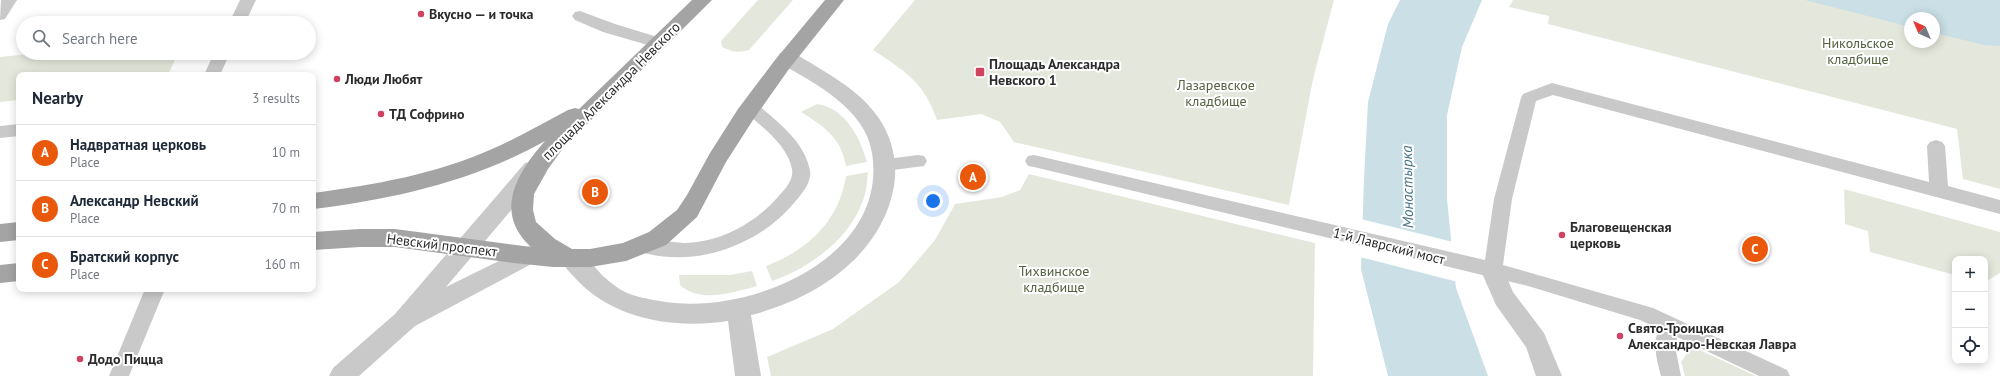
<!DOCTYPE html>
<html lang="en">
<head>
<meta charset="utf-8">
<style>
  :root { --surface:#fff; --page:#f2f2f3; --text:#1f2937; --muted:#747a83; --line:#e0e1e3; --accent:#ea580c }
  body { margin:0; font-family:"PT Sans",sans-serif; background:var(--page); color:var(--text) }
  .controls { position:absolute; right:12px; bottom:12px; display:grid; overflow:hidden; border-radius:8px; box-shadow:0 2px 10px #0003 }
  .controls button { width:36px; height:36px; display:grid; place-items:center; padding:0; border:0; border-bottom:1px solid var(--line); background:var(--surface); color:var(--text); font:20px sans-serif }
  .compass { position:absolute; left:1904px; top:12px; width:36px; height:36px; border-radius:50%; background:var(--surface); box-shadow:0 2px 10px #0003; rotate:316deg }
  .you { position:absolute; left:933px; top:201px; width:14px; height:14px; margin:-10px; border:3px solid #fff; border-radius:50%; background:#1a73e8; box-shadow:0 0 0 6px #1a73e833 }
  .badge { display:grid; place-items:center; width:26px; height:26px; border-radius:50%; background:var(--accent); color:#fff; font-size:13px; font-weight:700 }
  .pin { position:absolute; translate:-50% -50%; border:2px solid #fff; box-shadow:0 1px 4px #0006 }
  .list { margin:0; padding:0; list-style:none }
  h2 { display:flex; justify-content:space-between; align-items:center; height:52px; margin:0; padding:0 16px; font-size:17px }
  h2 small { font-size:13px; font-weight:400; color:var(--muted) }
  .list li { display:grid; grid-template-columns:26px 1fr auto; gap:12px; align-items:center; box-sizing:border-box; height:56px; padding:0 16px; border-top:1px solid var(--line) }
  .list b { display:block; font-size:15px; white-space:nowrap }
  .list p { margin:0; font-size:13px; white-space:nowrap; color:var(--muted) }
  .list em { font-size:13px; font-style:normal; color:var(--muted) }
  .icon { flex:none; width:22px; height:22px; fill:none; stroke:currentColor; stroke-width:2; stroke-linecap:round; stroke-linejoin:round }
  .map { position:relative; flex:none; width:2000px; height:376px; overflow:hidden }
  .search { position:absolute; background:var(--surface); box-shadow:0 2px 10px #0003; left:16px; top:16px; width:300px; height:44px; display:flex; align-items:center; gap:10px; box-sizing:border-box; padding:0 14px; border-radius:22px; color:var(--muted); font-size:15px }
  .panel { position:absolute; background:var(--surface); box-shadow:0 2px 10px #0003; left:16px; top:72px; width:300px; height:220px; border-radius:8px }
  .map>svg:first-child { display:block }
</style>
</head>
<body>
<div class="map">
<svg width="2000" height="376" viewBox="0 0 2000 376">
  <rect width="100%" height="100%" fill="#fff"/>
  <g fill="#e4e8dc" fill-rule="evenodd">
    <path d="M758,0H793L749,50C738,53 732,52 722,47L721,41Z"/>
    <path d="M915,0H1334L1313,79L1289,205L1014,142L1000,122L981,114L937,120C924,82 905,71 873,50Z"/>
    <path d="M1513,0H2000V189L1963,179L1957,129L1548,24L1549,16L1509,7ZM1910,18H1934V42H1910Z"/>
    <polygon points="38,53 178,53 168,75 19,75 19,100 0,102 0,57"/>
    <path d="M817,104C845,108 860,137 867,162L846,166C841,138 825,127 801,112Z"/>
    <path d="M868,172C867,179 867,187 865,194C853,237 812,267 772,281L766,266C808,250 839,221 846,176Z"/>
    <polygon points="1029,174 1315,243 1313,376 771,376 767,357 833,329 899,282 935,240 955,204 1002,197 1020,190"/>
    <polygon points="1844,189 2000,232 2000,273 1985,282 1985,259 1955,259 1955,275 1870,252 1868,231 1845,224"/>
    <path d="M752,271L757,286C734,292 700,304 680,285L679,275H730Z"/>
    <polygon points="1693,345 1704,352 1756,376 1685,376 1681,362"/>
  </g>
  <g fill="#cadfe6">
    <polygon points="1400,0 1482,0 1462,47 1447,115 1447,199 1456,288 1488,376 1388,376 1361,269 1364,179 1368,102 1388,24"/>
    <polygon points="1805,0 2000,0 2000,46 1984,45 1934,33 1934,18 1910,18 1910,27"/>
  </g>
  <polygon fill="#fff" points="1361,219 1453,242 1458,282 1360,257"/>
  <g fill="none" stroke-linecap="round" stroke-linejoin="round">
    <g fill="#c9c9c9" fill-rule="evenodd">
      <polygon points="1,0 17,0 5,19 0,20"/>
      <polygon points="240,0 256,0 245,23 229,23"/>
      <polygon points="580,11 615,24 664,39 666,43 664,47 658,48 603,32 575,20 572,16 575,12"/>
      <polygon points="214,53 230,53 220,75 204,75"/>
      <path d="M1552,83L1929,182L1927,146L1930,142L1936,140L1942,142L1945,146L1948,186L2000,200V214L1553,95L1536,101L1512,199L1503,265L1653,308L1787,370L1790,376H1759L1677,337L1676,351L1681,376H1661C1657,361 1652,344 1659,329L1640,320L1528,286L1034,167L1028,166L1025,161L1028,156L1034,155L1485,260L1494,199L1521,98L1523,94Z"/>
      <path d="M750,101L756,103C776,121 805,141 810,171C812,182 801,195 794,203C757,247 693,269 637,251L635,246L637,241L644,239C657,240 670,242 684,243C719,243 754,224 777,198C784,190 794,181 792,169C787,144 762,127 744,111L742,107L744,103Z"/>
      <polygon points="19,124 19,136 0,138 0,126"/>
      <polygon points="918,155 924,156 927,161 924,166 885,171 879,170 876,165 879,160"/>
      <polygon points="145,289 165,289 129,376 109,376"/>
    </g>
    <g fill="#c9c9c9" fill-rule="evenodd">
      <path d="M787,51L794,53C823,71 858,88 878,117C892,137 898,162 894,186C882,256 815,299 751,315L761,376H735L728,321C674,329 615,320 577,280C570,273 564,266 559,258L563,252C565,251 569,249 571,249C583,250 595,268 603,276C610,282 617,288 625,292C636,297 648,299 660,301C747,317 889,259 872,153C865,108 815,84 780,63L777,58L780,53Z"/>
      <polygon points="1493,262 1501,264 1513,292 1544,333 1562,376 1536,376 1526,347 1496,305 1481,271 1485,264"/>
    </g>
    <polygon fill="#c9c9c9" fill-rule="evenodd" points="533,161 541,163 544,169 541,175 446,287 529,246 537,249 541,255 537,261 415,326 359,376 329,376 333,368 395,314 525,163"/>
    <g fill="#a4a4a4" fill-rule="evenodd">
      <path d="M692,0H712L564,147L548,169L534,194L533,210L536,222L555,239L572,249H590L623,243L649,232L677,210L687,195L710,153L738,109L775,60L825,0H844L789,69L753,120L726,162L697,217L666,245L626,261L590,267H553L514,263L395,247H360L313,250V232L360,229H395L531,247C493,212 517,173 545,141C474,181 394,199 313,209V193C374,185 436,174 492,149C518,138 543,123 568,110L575,108L579,109Z"/>
      <polygon points="19,222 19,240 0,242 0,224"/>
      <polygon points="19,263 19,281 0,283 0,265"/>
    </g>
  </g>
  <g fill="#ce435f" stroke="#fff" stroke-width="1.5">
    <circle cx="421" cy="14" r="4"/>
    <rect x="975" y="67" width="10" height="10" rx="2"/>
    <circle cx="337" cy="79" r="4"/>
    <circle cx="381" cy="114" r="4"/>
    <circle cx="1562" cy="235" r="4"/>
    <circle cx="1620" cy="336" r="4"/>
    <circle cx="80" cy="359" r="4"/>
  </g>
  <g text-anchor="middle" dominant-baseline="central" stroke-width="4" stroke-linejoin="round" paint-order="stroke">
    <g font-size="14" font-weight="bold" fill="#2c2c2c" stroke="#fff" text-anchor="start">
      <text x="429" y="14">Вкусно — и точка</text>
      <text x="989" y="64">Площадь Александра<tspan x="989" dy="16">Невского 1</tspan></text>
      <text x="345" y="79">Люди Любят</text>
      <text x="389" y="114">ТД Софрино</text>
      <text x="1570" y="227">Благовещенская<tspan x="1570" dy="16">церковь</tspan></text>
      <text x="1628" y="328">Свято-Троицкая<tspan x="1628" dy="16">Александро-Невская Лавра</tspan></text>
      <text x="88" y="359">Додо Пицца</text>
    </g>
    <g font-size="14" fill="#546240" stroke="#fff">
      <text x="1858" y="43">Никольское<tspan x="1858" dy="16">кладбище</tspan></text>
      <text x="1216" y="85">Лазаревское<tspan x="1216" dy="16">кладбище</tspan></text>
      <text x="1054" y="271">Тихвинское<tspan x="1054" dy="16">кладбище</tspan></text>
    </g>
    <g font-size="14" fill="#2c2c2c" stroke="#fff">
      <text transform="translate(611 91) rotate(-45)">площадь Александра Невского</text>
      <text transform="translate(442 245) rotate(7)">Невский проспект</text>
      <text transform="translate(1389 246) rotate(14)">1-й Лаврский мост</text>
    </g>
    <g font-size="15" font-style="italic" fill="#457384" stroke="#fff">
      <text transform="translate(1407 187) rotate(-91)">Монастырка</text>
    </g>
  </g>
</svg>
<div class="controls">
<button>+</button>
<button>−</button>
<button><svg class="icon" aria-label="locate" viewBox="0 0 24 24"><circle cx="12" cy="12" r="6"/><path d="M12 2v4M12 18v4M2 12h4M18 12h4"/></svg></button>
</div>
<svg class="compass" viewBox="-18 -18 36 36"><path d="M0-13l5 13h-10z" fill="#e53935"/><path d="M0 13l5-13h-10z" fill="#747a83"/></svg>
<div class="you"></div>
<div class="pin badge" style="left:973px;top:177px">A</div>
<div class="pin badge" style="left:595px;top:192px">B</div>
<div class="pin badge" style="left:1755px;top:249px">C</div>
<div class="search"><svg class="icon" aria-label="search" viewBox="0 0 24 24"><circle cx="10" cy="10" r="6"/><path d="M15 15l6 6"/></svg>Search here</div>
<section class="panel">
<h2>Nearby<small>3 results</small></h2>
<ul class="list">
<li><span class="badge">A</span><div><b>Надвратная церковь</b><p>Place</p></div><em>10 m</em></li>
<li><span class="badge">B</span><div><b>Александр Невский</b><p>Place</p></div><em>70 m</em></li>
<li><span class="badge">C</span><div><b>Братский корпус</b><p>Place</p></div><em>160 m</em></li>
</ul>
</section>
</div>
</body>
</html>
